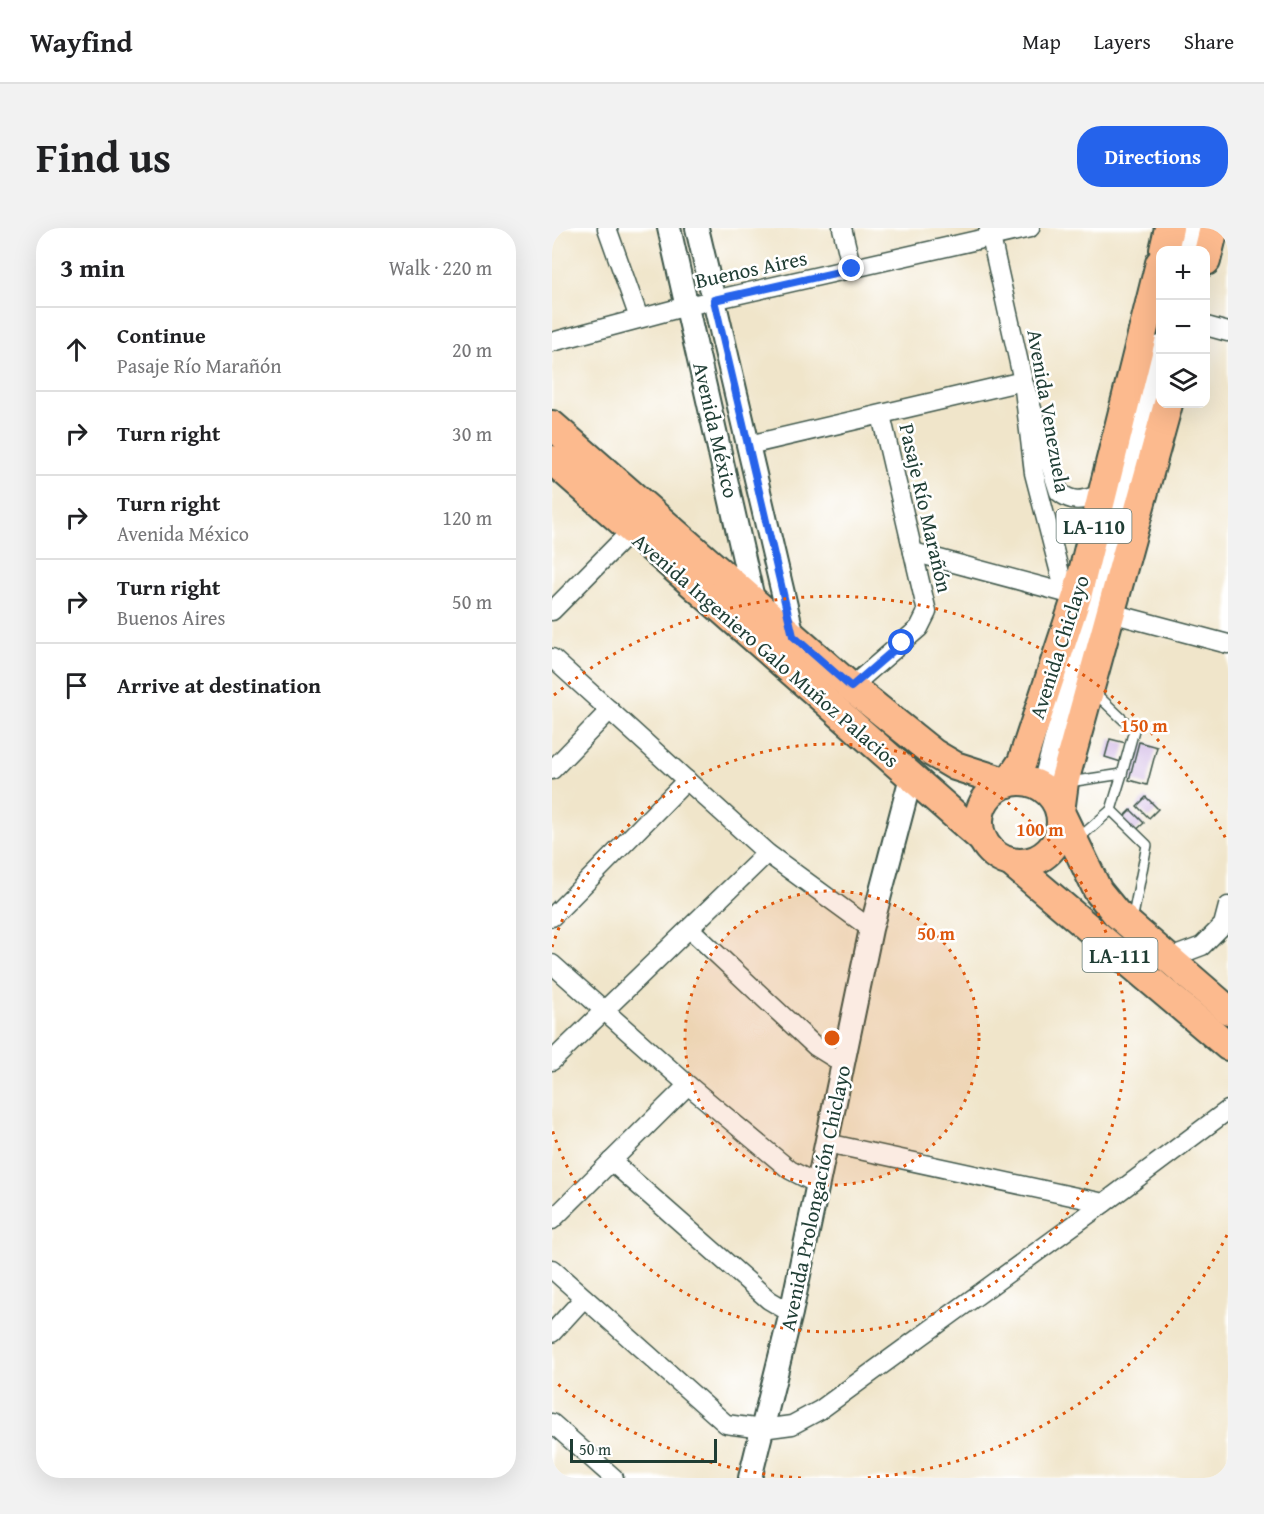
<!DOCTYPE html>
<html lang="en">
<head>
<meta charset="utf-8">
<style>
  :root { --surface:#fff; --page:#f2f2f2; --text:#202124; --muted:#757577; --line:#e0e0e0; --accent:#2563eb }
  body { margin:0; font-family:"Gentium Book Plus",serif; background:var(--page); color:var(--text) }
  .controls { position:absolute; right:18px; top:18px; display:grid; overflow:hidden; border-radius:12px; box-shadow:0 6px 24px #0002 }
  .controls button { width:54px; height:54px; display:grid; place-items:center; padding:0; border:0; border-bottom:2px solid var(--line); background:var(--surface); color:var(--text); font:30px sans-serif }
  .scale { position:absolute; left:18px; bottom:15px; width:147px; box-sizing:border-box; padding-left:6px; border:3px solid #1f3d34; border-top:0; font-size:16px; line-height:21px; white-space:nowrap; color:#1f3d34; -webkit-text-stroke:4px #fff; paint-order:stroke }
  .stop { position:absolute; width:18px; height:18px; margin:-14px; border:4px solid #2563eb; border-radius:50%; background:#fff }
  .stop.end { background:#2563eb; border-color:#fff; box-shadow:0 2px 6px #0008 }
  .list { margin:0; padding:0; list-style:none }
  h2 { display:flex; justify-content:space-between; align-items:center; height:78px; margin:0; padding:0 24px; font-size:26px }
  h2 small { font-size:20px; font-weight:400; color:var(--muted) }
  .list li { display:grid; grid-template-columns:39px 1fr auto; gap:18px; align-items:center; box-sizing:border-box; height:84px; padding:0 24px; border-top:2px solid var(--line) }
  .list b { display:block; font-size:22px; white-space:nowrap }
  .list p { margin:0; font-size:20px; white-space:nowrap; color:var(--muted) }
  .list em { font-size:20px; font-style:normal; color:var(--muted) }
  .icon { flex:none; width:33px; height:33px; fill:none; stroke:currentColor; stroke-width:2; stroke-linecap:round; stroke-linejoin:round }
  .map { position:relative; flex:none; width:676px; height:1250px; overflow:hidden; border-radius:24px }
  header { display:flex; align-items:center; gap:36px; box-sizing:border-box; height:84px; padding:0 30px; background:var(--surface); border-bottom:2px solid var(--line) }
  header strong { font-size:28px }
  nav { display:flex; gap:33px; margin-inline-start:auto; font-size:21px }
  .intro { display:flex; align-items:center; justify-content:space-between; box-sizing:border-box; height:144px; padding:0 36px }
  h1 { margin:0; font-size:42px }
  .button { padding:15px 27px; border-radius:24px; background:var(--accent); color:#fff; font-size:21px; font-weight:700 }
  main { display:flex; gap:36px; padding:0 36px }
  aside { flex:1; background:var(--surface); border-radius:24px; box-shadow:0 6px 24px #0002 }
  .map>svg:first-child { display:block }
</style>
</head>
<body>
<header>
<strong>Wayfind</strong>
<nav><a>Map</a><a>Layers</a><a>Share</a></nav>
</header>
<div class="intro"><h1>Find us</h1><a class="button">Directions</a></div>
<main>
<aside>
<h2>3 min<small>Walk · 220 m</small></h2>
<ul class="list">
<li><svg class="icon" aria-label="ahead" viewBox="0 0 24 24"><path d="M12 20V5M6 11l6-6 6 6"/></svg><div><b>Continue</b><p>Pasaje Río Marañón</p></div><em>20 m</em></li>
<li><svg class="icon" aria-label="right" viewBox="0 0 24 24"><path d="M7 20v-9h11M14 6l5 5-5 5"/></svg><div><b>Turn right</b></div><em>30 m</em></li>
<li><svg class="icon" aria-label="right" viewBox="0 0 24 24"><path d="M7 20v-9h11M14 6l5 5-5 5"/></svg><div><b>Turn right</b><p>Avenida México</p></div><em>120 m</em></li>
<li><svg class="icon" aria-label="right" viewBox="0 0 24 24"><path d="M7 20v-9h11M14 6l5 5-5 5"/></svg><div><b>Turn right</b><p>Buenos Aires</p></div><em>50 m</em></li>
<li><svg class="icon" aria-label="arrive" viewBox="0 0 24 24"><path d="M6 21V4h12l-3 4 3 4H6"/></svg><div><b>Arrive at destination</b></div></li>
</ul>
</aside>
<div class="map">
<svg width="676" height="1250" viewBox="0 0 676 1250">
  <rect width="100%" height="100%" fill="#fff"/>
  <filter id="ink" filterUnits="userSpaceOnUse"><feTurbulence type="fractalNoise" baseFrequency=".0167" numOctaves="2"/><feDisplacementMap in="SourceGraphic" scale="12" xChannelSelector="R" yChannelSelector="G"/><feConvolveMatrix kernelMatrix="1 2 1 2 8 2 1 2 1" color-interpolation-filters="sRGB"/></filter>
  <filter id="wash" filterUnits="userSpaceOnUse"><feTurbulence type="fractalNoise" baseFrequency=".008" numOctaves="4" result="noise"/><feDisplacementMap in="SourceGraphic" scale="24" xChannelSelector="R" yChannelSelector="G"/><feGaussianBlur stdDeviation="1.35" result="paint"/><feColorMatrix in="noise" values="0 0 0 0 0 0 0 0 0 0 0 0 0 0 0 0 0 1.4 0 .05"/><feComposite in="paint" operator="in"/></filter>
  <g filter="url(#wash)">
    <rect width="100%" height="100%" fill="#f0e5ca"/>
    <g id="blocks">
      <g fill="#c1a0dc">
        <polygon points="558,511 574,515 569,534 553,529"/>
        <polygon points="587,514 605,519 595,557 577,552"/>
        <polygon points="594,569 606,581 597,590 585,578"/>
        <polygon points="579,582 592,595 580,606 568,593"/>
      </g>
    </g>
  </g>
  <g filter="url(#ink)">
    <use href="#blocks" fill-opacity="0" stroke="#3e564a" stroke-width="1.5"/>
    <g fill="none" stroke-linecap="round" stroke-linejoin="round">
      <defs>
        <g id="service">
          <polyline points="517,554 570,546 582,502 542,464"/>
          <polyline points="559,582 570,546"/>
          <polyline points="526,611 559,582 595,617 580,693"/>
        </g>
        <g id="minor">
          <polyline points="55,0 87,90"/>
          <polyline points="290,0 300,41"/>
          <polyline points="437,0 471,153 482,245 509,349 525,368"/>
          <polyline points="654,98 676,104"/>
          <polyline points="0,114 135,78 478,0"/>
          <path d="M197,217L471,153L507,264C523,277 532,271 551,266"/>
          <polyline points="361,324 525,368"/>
          <polyline points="0,383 79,303"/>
          <polyline points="559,385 676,416"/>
          <polyline points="0,430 215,625 319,701"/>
          <polyline points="299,459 367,400 375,384 329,187"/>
          <polyline points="0,542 58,482"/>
          <polyline points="0,689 135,552"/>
          <polyline points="138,701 263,818 292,836"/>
          <polyline points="618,730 650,718 671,697 676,678"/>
          <polyline points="0,736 136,857 238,942 267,957"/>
          <polyline points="0,833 215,625"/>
          <polyline points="275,915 552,975"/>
          <polyline points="59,933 217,1072 239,1085"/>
          <polyline points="0,992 136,857"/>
          <polyline points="0,1041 174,1196 210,1201 240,1197 268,1182 552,975 676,882"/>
          <polyline points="0,1105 32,1070"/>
          <polyline points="0,1195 62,1250"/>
        </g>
        <g id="tertiary">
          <polyline points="117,0 202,375 201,379"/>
          <polyline points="145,0 241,408 238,414"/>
          <polyline points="634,22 640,0"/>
          <polyline points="491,560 608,119"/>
          <polyline points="198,1250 239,1085 319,701 359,549"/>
        </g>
        <g id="primary">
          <polyline points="612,22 617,0"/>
          <polyline points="654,33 662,0"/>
          <polyline points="616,176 512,554 508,584 546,663 564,685 676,782"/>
          <polyline points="0,197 299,459 381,525 403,538 456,555 470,534 525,368 608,35"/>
          <polyline points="0,232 429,610"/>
          <circle cx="468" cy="594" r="41"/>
          <polyline points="461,636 676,818"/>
        </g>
      </defs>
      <use href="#service" stroke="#3e564a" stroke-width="12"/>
      <use href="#minor" stroke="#3e564a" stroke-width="21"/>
      <use href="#tertiary" stroke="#3e564a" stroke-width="26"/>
      <use href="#primary" stroke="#3e564a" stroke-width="32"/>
      <use href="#service" stroke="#fff" stroke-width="9"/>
      <use href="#minor" stroke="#fff" stroke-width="18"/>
      <use href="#tertiary" stroke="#fff" stroke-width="22"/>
      <use href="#primary" stroke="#fcba8e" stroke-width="28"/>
    </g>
  </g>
  <g fill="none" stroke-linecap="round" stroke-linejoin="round" filter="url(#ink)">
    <polyline stroke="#2563eb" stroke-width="8" points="300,41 162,72 241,408 299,459 350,415"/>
  </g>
  <circle cx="280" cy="810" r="147" fill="#de580e" fill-opacity=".12"/>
  <g fill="none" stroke="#de580e" stroke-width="3" stroke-dasharray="3 6">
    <circle cx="280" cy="810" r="147"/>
    <path d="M0 719A294 294 0 1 1 0 901"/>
    <path d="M675 1007A441 441 0 0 1 311 1250M249 1250A441 441 0 0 1 2 1153M2 467A441 441 0 0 1 675 613"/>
  </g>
  <g text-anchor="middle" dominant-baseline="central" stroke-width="5" stroke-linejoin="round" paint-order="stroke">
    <g fill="#fff" stroke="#627771" stroke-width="1.5">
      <rect x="504.5" y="281" width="75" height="34" rx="4.5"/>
      <rect x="530.5" y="710" width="75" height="34" rx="4.5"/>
    </g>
    <g font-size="20" font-weight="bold" fill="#1f3d34">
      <text x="542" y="298">LA-110</text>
      <text x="568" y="727">LA-111</text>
    </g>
    <g font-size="21" fill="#1f3d34" stroke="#fff">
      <text transform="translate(199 41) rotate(-12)">Buenos Aires</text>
      <text transform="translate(497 183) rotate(80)">Avenida Venezuela</text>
      <text transform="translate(164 202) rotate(77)">Avenida México</text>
      <text transform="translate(374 280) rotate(77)">Pasaje Río Marañón</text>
      <text transform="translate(507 419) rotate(-72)">Avenida Chiclayo</text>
      <text transform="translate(214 422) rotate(41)">Avenida Ingeniero Galo Muñoz Palacios</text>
      <text transform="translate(263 970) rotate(-78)">Avenida Prolongación Chiclayo</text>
    </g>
  </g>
  <circle cx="280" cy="810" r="9" fill="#de580e" stroke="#fff" stroke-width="3"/>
  <g font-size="18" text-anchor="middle" font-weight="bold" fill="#de580e" stroke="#fff" stroke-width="5" stroke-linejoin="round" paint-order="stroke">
    <text x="592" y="504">150 m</text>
    <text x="488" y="608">100 m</text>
    <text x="384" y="712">50 m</text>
  </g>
</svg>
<div class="controls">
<button>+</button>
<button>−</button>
<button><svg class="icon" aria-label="layers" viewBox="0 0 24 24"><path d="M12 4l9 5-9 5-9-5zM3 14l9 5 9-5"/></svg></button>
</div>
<div class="scale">50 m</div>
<div class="stop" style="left:350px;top:415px"></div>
<div class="stop end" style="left:300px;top:41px"></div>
</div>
</main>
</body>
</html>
